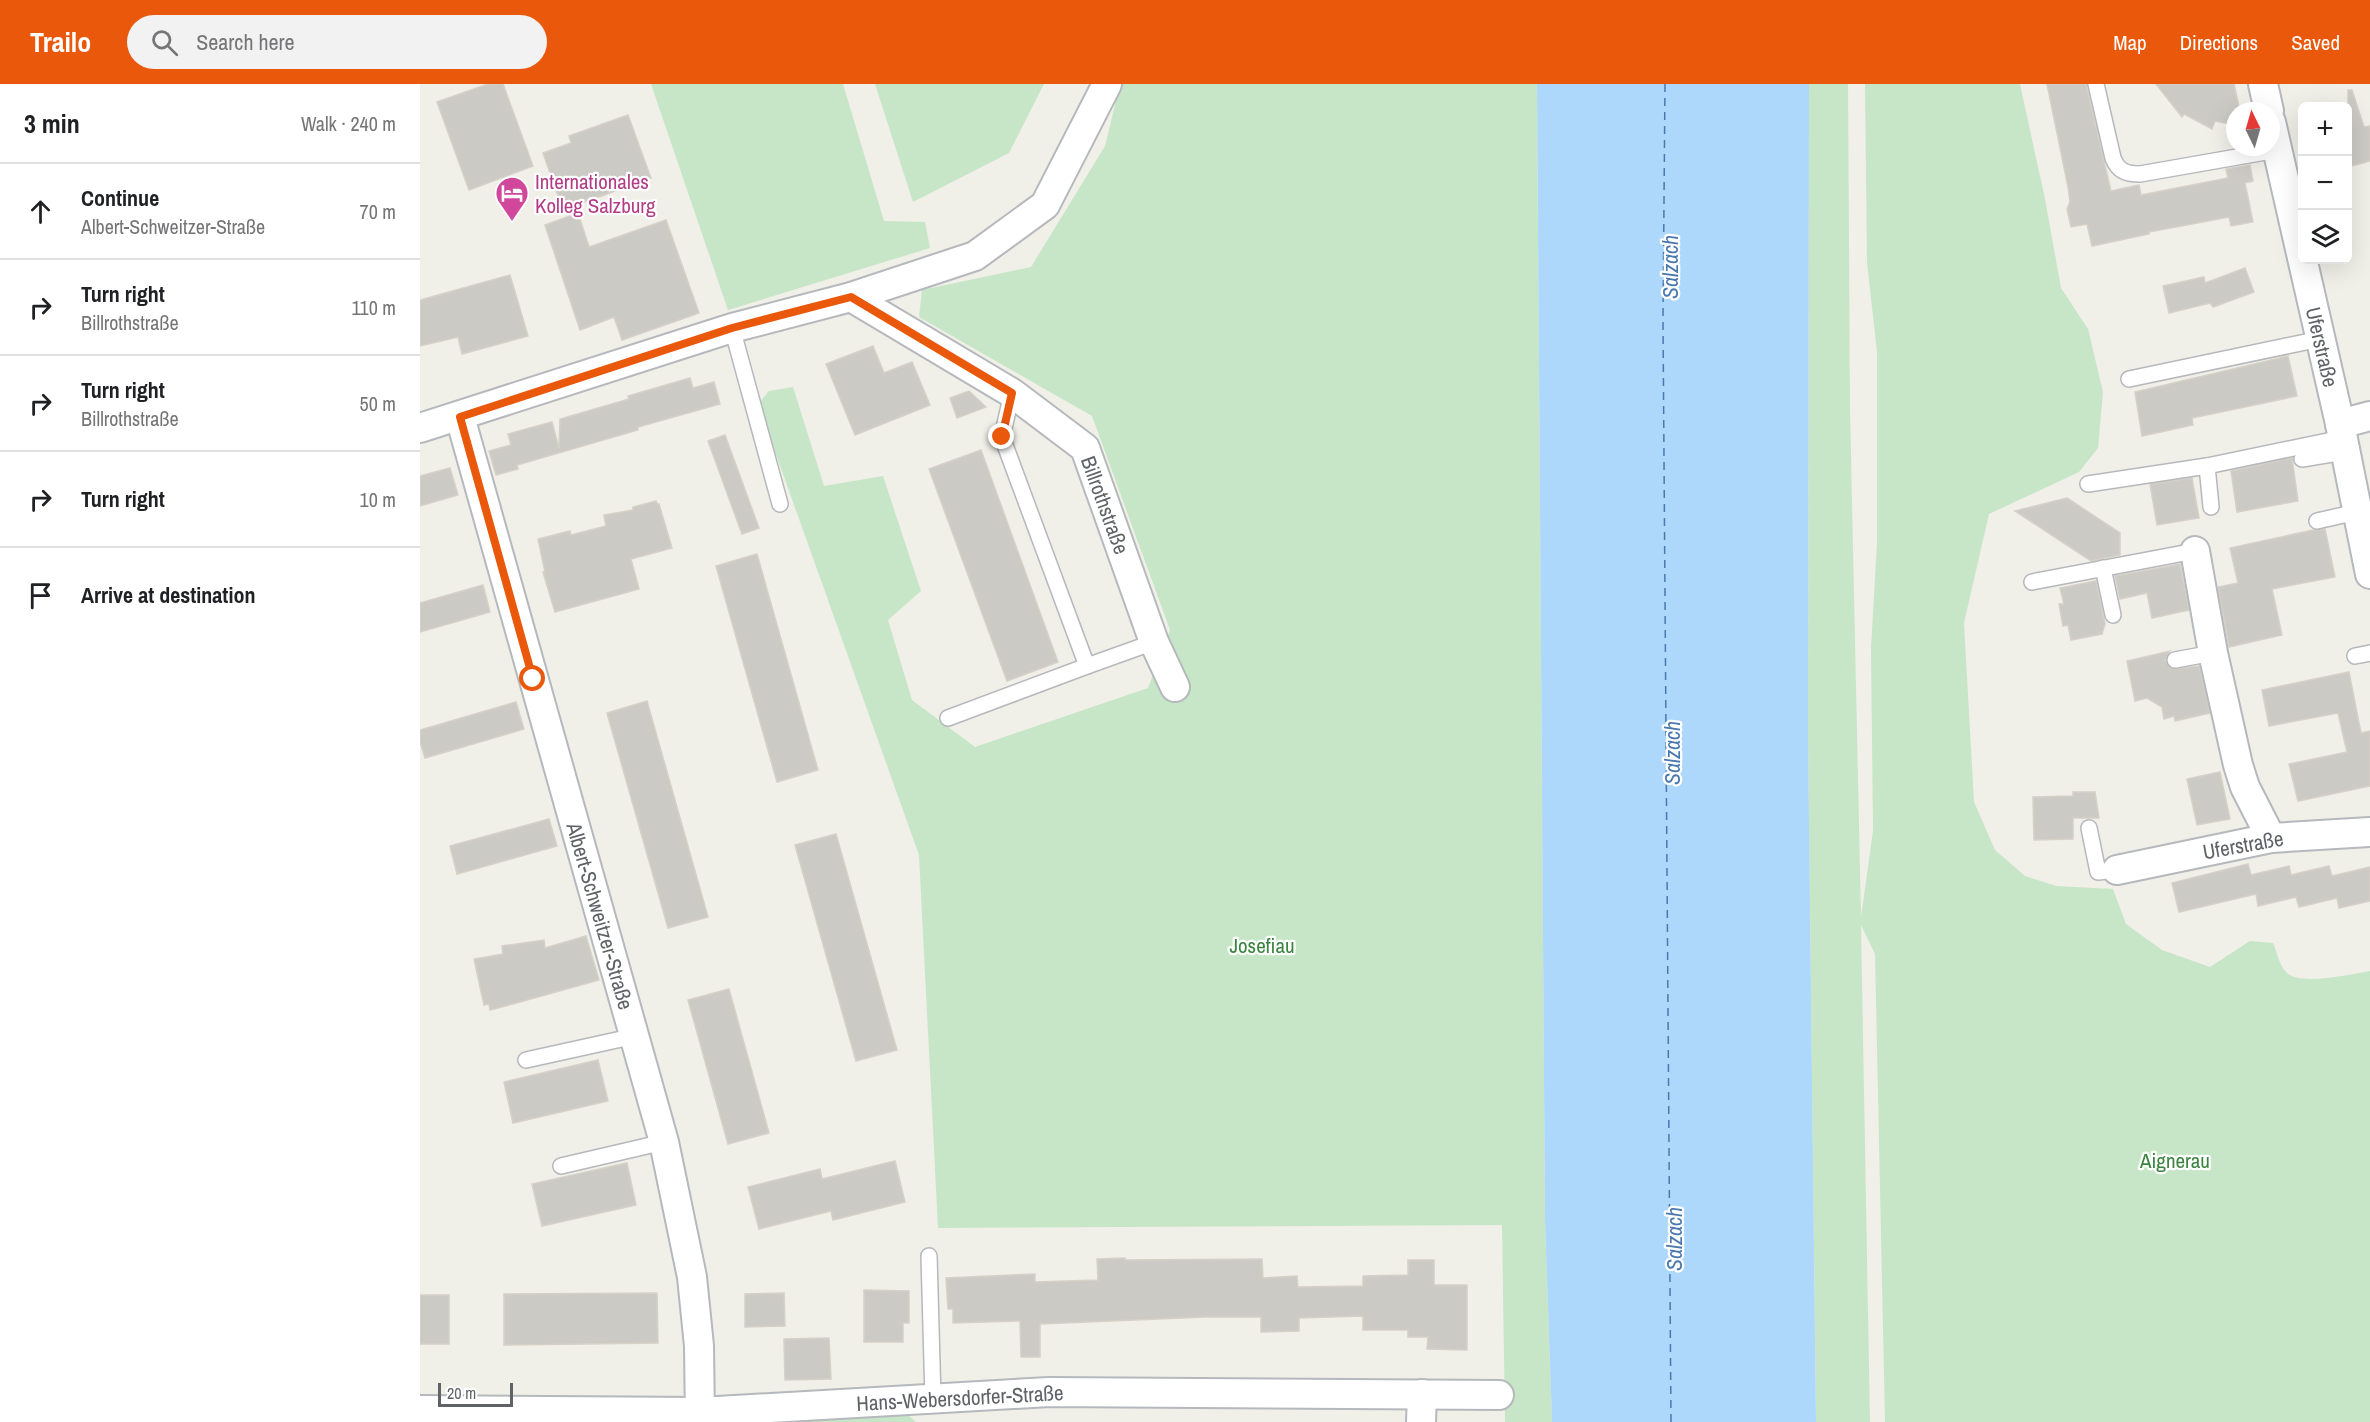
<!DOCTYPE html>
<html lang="en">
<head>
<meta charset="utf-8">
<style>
  :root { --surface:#fff; --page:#f2f2f2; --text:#202124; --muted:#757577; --line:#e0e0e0; --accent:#ea580c }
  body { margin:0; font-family:"Archivo Narrow",sans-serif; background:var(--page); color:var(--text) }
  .controls { position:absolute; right:18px; top:18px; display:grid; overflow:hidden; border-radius:9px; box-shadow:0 6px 24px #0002 }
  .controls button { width:54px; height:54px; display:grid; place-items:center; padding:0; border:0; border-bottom:2px solid var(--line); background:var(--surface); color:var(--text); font:30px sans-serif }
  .compass { position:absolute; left:1806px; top:18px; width:54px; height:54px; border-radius:50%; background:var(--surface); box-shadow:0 6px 24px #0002; rotate:355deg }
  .scale { position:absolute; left:18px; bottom:15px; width:75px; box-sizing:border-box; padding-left:6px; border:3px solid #5f6367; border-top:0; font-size:16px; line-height:21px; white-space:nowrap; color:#5f6367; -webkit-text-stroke:4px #fff; paint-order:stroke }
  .stop { position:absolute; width:18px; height:18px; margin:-14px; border:4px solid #ea580c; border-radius:50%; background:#fff }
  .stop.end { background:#ea580c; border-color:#fff; box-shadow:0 2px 6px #0008 }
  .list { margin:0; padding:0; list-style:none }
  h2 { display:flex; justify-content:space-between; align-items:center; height:78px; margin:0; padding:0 24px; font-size:26px }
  h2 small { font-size:20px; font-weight:400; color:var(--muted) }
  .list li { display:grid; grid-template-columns:39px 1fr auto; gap:18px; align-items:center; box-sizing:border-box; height:96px; padding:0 24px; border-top:2px solid var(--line) }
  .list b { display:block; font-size:22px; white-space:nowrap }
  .list p { margin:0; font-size:20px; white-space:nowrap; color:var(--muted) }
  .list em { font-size:20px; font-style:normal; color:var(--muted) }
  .icon { flex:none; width:33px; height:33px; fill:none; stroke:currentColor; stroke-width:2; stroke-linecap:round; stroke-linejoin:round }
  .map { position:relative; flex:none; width:1950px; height:1338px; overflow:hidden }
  header { display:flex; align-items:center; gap:36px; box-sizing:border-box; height:84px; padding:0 30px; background:var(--accent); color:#fff }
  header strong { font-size:28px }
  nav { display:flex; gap:33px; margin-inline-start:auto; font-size:21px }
  .search { width:420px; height:54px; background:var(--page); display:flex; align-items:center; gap:15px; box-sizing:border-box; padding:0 21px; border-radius:33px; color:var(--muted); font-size:22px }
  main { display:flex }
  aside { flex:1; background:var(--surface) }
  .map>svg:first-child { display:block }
</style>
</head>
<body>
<header>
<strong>Trailo</strong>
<div class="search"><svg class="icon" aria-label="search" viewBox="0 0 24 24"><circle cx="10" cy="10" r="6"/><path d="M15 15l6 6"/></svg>Search here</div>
<nav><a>Map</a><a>Directions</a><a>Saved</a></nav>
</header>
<main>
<aside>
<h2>3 min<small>Walk · 240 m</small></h2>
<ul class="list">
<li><svg class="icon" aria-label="ahead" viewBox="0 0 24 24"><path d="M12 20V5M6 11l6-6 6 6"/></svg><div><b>Continue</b><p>Albert-Schweitzer-Straße</p></div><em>70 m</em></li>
<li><svg class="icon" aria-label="right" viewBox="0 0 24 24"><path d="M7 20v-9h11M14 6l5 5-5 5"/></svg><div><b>Turn right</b><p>Billrothstraße</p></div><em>110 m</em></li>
<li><svg class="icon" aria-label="right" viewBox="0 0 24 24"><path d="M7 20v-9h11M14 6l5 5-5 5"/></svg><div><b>Turn right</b><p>Billrothstraße</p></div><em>50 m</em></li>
<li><svg class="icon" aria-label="right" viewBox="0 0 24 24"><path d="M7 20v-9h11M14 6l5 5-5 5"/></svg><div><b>Turn right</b></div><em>10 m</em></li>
<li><svg class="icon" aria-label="arrive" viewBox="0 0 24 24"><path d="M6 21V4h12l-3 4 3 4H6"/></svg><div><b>Arrive at destination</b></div></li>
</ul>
</aside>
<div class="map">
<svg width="1950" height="1338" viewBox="0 0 1950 1338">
  <rect width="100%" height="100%" fill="#f0efe8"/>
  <g fill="#c7e6c7">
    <polygon points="231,0 423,0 464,137 505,138 510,164 308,226"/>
    <polygon points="455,0 624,0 589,69 493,118"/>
    <polygon points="700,0 1117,0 1125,1137 1132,1338 1085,1338 1082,1141 518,1144 499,771 338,320 349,307 373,303 404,402 463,392 501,507 468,536 492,616 555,663 728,604 750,546 672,332 499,233 502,206 611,183 685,62"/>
    <path d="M1389,0H1428L1430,325L1441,833L1453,747L1451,564L1457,459V268L1447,178L1445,0H1600L1625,115L1641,204L1668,245L1683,308L1678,364L1659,388L1569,430L1544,539L1554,718L1575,766L1605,792L1636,802L1693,805L1706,840L1742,866L1790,883L1830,857L1853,859C1857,868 1859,882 1867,889C1880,902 1932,890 1950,887V1338H1465L1455,870L1441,841L1450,1338H1396L1388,650Z"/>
    <polygon points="488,1331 496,1338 371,1338"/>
  </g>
  <polygon fill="#aed8fb" points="1117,0 1389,0 1388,650 1396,1338 1132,1338 1125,1137"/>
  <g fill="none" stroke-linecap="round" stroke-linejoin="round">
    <polyline stroke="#4a78ae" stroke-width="1.5" stroke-dasharray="8 6" stroke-linecap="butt" points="1245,0 1243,236 1251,1338"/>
  </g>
  <g fill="#cccac4" stroke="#d5d1c7" stroke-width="1.5">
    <polygon points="68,0 83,0 113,82 49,106 17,18"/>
    <polygon points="1627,0 1666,0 1691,107 1719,101 1721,111 1808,94 1806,85 1830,81 1833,97 1825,99 1833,138 1811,142 1809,133 1729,148 1729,150 1672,162 1667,140 1651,143 1647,125 1650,118 1648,103"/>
    <polygon points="1736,0 1814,0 1820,27 1815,27 1815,41 1795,37 1792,45 1764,30 1762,33"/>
    <polygon points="1928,6 1932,6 1944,43 1950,42 1950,77 1928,83"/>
    <polygon points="208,31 231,94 143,126 123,69 151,59 149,52"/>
    <polygon points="158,129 169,163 246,136 279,229 202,256 194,233 160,246 125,141"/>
    <polygon points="1825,184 1834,208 1793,223 1790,219 1749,229 1743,202 1784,193 1785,199"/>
    <polygon points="90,191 108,252 42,270 38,253 0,262 0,216"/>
    <polygon points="453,262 464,289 492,278 510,321 435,351 406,280"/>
    <polygon points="1868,272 1877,312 1772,334 1773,341 1722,352 1715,308"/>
    <polygon points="270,294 273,304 294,298 300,320 218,343 218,346 97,381 98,385 76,391 69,367 91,361 88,350 132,338 139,364 140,335 209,315 208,312"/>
    <polygon points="549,307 566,323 537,334 530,314"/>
    <polygon points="305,351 339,444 322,450 288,357"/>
    <polygon points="561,366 638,578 587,597 509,385"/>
    <polygon points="1872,374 1878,417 1817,428 1811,387"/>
    <polygon points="30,384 38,411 0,422 0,392"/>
    <polygon points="1772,394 1779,434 1737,441 1730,400"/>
    <polygon points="1647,414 1700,449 1700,471 1671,477 1595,427"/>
    <polygon points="236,417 237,420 239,420 252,464 211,475 219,505 135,528 123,488 125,488 118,455 150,447 151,451 186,442 184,431 213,426 213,423"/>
    <polygon points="1905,445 1915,493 1852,505 1862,551 1809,563 1798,503 1818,499 1810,464 1893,446"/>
    <polygon points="337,470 398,686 357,698 296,482"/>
    <polygon points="1760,480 1769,526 1732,534 1727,509 1700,515 1695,492"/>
    <polygon points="1676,497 1685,540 1682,550 1651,556 1648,541 1643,542 1639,520 1644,520 1640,504"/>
    <polygon points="63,501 70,528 0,548 0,519"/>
    <polygon points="1750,567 1745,577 1751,585 1779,582 1790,629 1755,637 1754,632 1744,635 1742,623 1727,614 1715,617 1707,577"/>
    <polygon points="1929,588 1941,649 1950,647 1950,702 1878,717 1869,680 1927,668 1918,629 1849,642 1842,606"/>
    <polygon points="227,617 288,833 248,844 187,629"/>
    <polygon points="96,618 104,645 5,674 0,658 0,646"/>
    <polygon points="1800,688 1810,735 1777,741 1767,695"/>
    <polygon points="1653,708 1675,708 1679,734 1653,734 1653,755 1614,756 1613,713 1653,712"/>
    <polygon points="129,735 137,762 37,790 30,762"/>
    <polygon points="416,750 477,966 436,977 375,761"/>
    <polygon points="1828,780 1831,791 1869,782 1871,791 1909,782 1912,792 1950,783 1950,817 1919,824 1917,814 1879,823 1876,813 1838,822 1836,810 1759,828 1752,799"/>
    <polygon points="166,852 179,896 89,921 70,926 69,920 64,921 54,875 83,870 82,862 124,856 125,864"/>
    <polygon points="309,905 349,1049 308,1060 268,916"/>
    <polygon points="178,976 188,1017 93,1039 84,998"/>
    <polygon points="475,1077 485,1118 413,1136 411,1127 339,1145 328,1103 400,1085 402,1095"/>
    <polygon points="207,1079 216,1121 122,1142 112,1100"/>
    <polygon points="705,1174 705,1176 842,1175 843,1194 877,1192 878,1203 943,1202 943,1192 988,1191 988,1176 1014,1176 1014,1201 1047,1201 1047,1266 1007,1265 1008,1253 988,1253 988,1246 943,1246 943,1232 879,1234 879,1247 841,1248 841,1233 786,1233 620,1240 620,1273 601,1273 600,1237 533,1239 533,1225 528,1225 526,1194 615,1190 615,1198 678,1196 677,1175"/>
    <polygon points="444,1206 489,1207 489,1239 483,1239 483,1258 444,1258"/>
    <polygon points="237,1209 238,1259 84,1261 84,1210"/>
    <polygon points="364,1209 365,1242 325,1243 325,1210"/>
    <rect x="0" y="1211" width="29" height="49"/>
    <polygon points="409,1254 411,1295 365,1296 364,1255"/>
  </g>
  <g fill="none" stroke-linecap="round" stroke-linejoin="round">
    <defs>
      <g id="service">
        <path d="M1676,0L1693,74C1698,87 1706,90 1720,90L1857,66"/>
        <polyline points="312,244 360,420"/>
        <polyline points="1709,295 1900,255"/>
        <polyline points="592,309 582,353 667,582 734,558"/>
        <polyline points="1882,375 1924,368"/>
        <polyline points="1787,382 1791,423"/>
        <polyline points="1668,400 1787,382 1922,354"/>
        <polyline points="1897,437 1937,428"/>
        <polyline points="1683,484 1693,531"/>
        <polyline points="1612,498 1775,467"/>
        <polyline points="1935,572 1950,569"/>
        <polyline points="1755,576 1793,569"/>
        <polyline points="528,634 667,582"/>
        <polyline points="1669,744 1678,788 1697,786"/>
        <polyline points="106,976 215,952"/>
        <polyline points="141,1082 244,1058"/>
        <polyline points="509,1172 513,1315"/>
      </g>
      <g id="minor">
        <polyline points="1843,0 1849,27"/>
        <polyline points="1851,38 1920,340 1950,490"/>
        <polyline points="431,213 592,309 665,364 734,558 755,603"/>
        <polyline points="40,333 244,1058 272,1193 279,1262 280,1338"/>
        <polyline points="1920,340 1950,332"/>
        <polyline points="0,344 312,244 431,213 555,172 625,121 687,0"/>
        <polyline points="1775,467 1793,569 1818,681 1825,703 1851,754"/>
        <polyline points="1697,786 1851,754 1950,748"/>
        <polyline points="0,1326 280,1328 629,1308 1079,1311"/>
        <polyline points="1001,1338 1002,1310"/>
      </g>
    </defs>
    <use href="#service" stroke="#b5b8bc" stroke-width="18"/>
    <use href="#minor" stroke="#b5b8bc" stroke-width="32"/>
    <use href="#service" stroke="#fff" stroke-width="15"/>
    <use href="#minor" stroke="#fff" stroke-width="28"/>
  </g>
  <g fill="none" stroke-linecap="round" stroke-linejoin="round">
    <polyline stroke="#ea580c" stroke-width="8" points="113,595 40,333 312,244 431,213 592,309 582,353"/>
  </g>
  <defs>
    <symbol id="hotel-pin" viewBox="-11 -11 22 30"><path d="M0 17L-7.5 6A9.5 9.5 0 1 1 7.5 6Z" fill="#d1479c" stroke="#fff"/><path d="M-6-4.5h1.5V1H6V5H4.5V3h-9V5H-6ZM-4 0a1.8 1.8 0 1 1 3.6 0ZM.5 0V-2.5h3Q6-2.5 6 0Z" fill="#fff"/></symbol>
  </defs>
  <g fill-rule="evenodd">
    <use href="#hotel-pin" x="73" y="90" width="38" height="52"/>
  </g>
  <g text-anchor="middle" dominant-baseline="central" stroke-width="4.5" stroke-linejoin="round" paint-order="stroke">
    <g font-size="21" fill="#b23c85" stroke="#fff" text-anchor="start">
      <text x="115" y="97">Internationales<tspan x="115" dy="24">Kolleg Salzburg</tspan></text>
    </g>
    <g font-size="21" fill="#5f6367" stroke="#fff">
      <text transform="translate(1902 263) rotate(77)">Uferstraße</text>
      <text transform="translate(685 421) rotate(70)">Billrothstraße</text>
      <text transform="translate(1823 761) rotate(-10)">Uferstraße</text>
      <text transform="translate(180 832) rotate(74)">Albert-Schweitzer-Straße</text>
      <text transform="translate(540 1314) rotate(-3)">Hans-Webersdorfer-Straße</text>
    </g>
    <g font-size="21" fill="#3a843f" stroke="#fff">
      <text x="842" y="861">Josefiau</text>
      <text x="1755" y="1076">Aignerau</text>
    </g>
    <g font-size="22" font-style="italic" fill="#4a78ae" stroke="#fff">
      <text transform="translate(1250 183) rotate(-90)">Salzach</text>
      <text transform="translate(1252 669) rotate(-90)">Salzach</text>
      <text transform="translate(1254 1155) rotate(-90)">Salzach</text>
    </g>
  </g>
</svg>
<div class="controls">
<button>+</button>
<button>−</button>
<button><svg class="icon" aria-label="layers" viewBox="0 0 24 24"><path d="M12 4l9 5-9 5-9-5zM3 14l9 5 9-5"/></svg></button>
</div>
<svg class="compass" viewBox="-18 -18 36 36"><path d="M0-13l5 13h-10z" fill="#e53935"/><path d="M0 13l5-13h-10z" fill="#757577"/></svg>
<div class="scale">20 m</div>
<div class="stop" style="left:113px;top:595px"></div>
<div class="stop end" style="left:582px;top:353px"></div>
</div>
</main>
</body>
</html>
